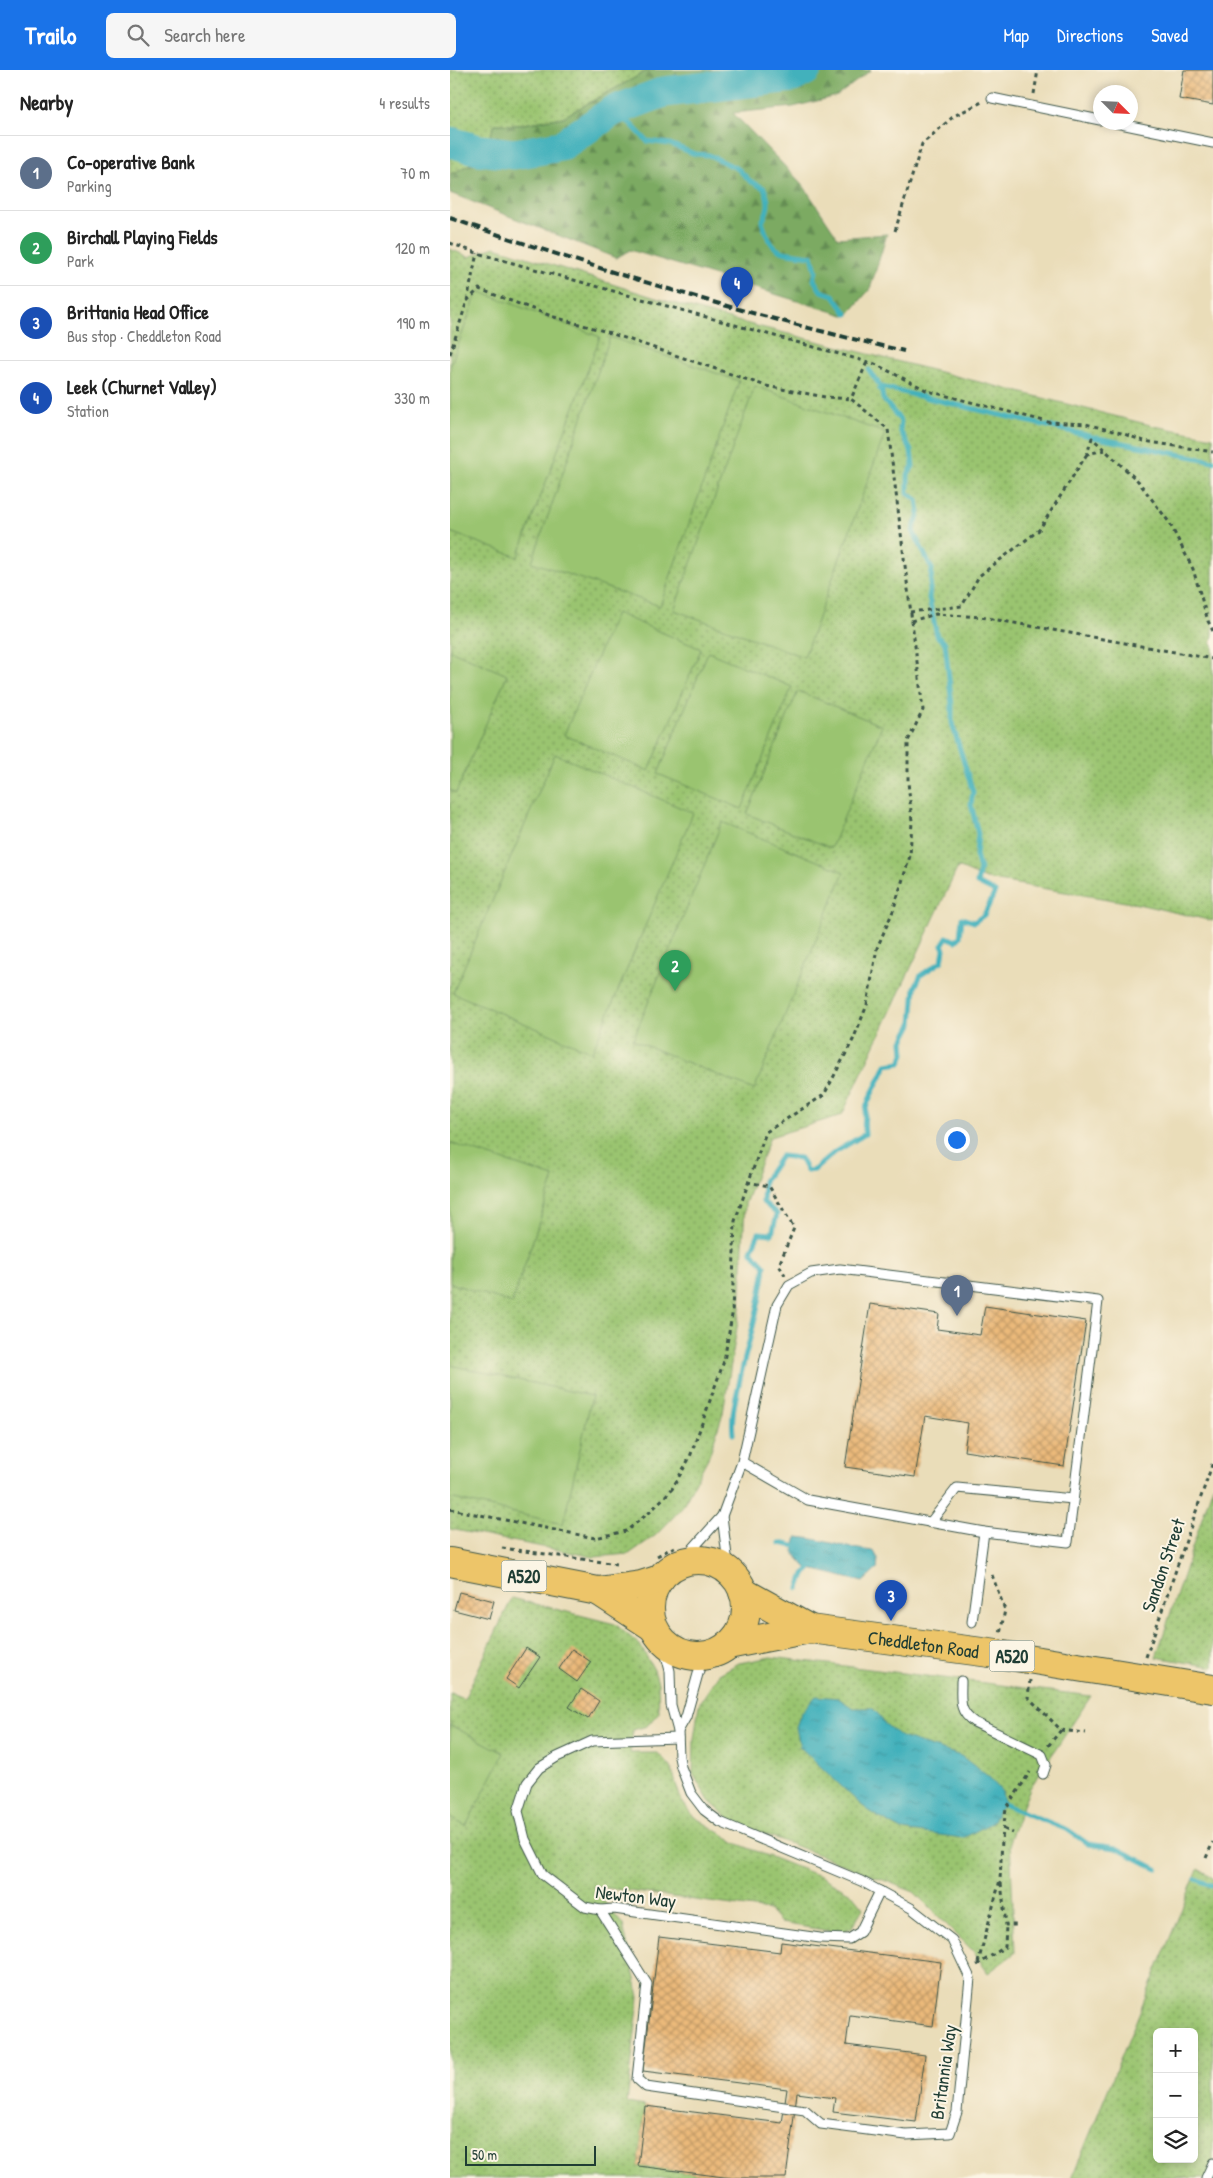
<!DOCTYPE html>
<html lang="en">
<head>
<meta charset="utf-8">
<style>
  :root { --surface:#fff; --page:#f6f6f6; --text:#222; --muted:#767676; --line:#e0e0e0; --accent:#1a73e8 }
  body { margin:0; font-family:"Patrick Hand",sans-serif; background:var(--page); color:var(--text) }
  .controls { position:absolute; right:15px; bottom:15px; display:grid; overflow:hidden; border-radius:8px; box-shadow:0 2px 8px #0003 }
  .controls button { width:45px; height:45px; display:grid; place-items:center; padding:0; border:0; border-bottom:1px solid var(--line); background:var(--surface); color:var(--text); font:25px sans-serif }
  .compass { position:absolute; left:643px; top:15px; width:45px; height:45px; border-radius:50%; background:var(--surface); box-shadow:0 2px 8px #0003; rotate:114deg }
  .scale { position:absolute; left:15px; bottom:12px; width:131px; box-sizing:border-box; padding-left:5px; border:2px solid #1f3d34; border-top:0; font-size:14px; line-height:18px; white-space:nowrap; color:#1f3d34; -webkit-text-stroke:4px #fcf5e5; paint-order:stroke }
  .you { position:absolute; left:506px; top:1069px; width:18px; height:18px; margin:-12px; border:4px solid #fff; border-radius:50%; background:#1a73e8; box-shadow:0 0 0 8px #1a73e833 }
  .badge { display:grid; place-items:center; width:32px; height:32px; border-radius:50%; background:var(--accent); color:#fff; font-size:16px; font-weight:700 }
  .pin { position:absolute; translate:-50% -41px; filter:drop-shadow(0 1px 2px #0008) }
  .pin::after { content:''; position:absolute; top:26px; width:18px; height:15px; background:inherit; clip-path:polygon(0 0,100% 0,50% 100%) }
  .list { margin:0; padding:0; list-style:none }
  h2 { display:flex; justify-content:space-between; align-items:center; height:65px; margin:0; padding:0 20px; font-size:21px }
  h2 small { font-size:16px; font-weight:400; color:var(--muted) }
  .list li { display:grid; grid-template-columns:32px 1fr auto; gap:15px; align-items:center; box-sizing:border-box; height:75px; padding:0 20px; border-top:1px solid var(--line) }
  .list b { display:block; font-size:19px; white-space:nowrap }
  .list p { margin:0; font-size:16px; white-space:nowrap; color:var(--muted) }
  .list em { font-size:16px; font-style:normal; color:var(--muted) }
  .icon { flex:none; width:28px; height:28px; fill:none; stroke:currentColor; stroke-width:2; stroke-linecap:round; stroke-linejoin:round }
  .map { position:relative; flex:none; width:763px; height:2108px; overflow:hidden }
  header { display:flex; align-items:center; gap:30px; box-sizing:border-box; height:70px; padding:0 25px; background:var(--accent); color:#fff }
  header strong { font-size:24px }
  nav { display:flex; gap:28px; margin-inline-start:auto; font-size:18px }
  .search { width:350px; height:45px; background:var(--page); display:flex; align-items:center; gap:12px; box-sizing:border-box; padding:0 18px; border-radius:8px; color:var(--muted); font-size:19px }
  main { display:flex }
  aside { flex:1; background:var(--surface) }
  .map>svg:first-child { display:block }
</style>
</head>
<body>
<header>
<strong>Trailo</strong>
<div class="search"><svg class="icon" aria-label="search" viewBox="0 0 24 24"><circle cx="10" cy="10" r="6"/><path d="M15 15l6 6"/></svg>Search here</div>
<nav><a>Map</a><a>Directions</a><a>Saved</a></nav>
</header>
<main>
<aside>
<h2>Nearby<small>4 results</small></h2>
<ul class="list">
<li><span class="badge" style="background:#5c6f8a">1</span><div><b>Co-operative Bank</b><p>Parking</p></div><em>70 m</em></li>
<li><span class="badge" style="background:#2e9e5b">2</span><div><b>Birchall Playing Fields</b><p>Park</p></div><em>120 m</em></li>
<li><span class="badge" style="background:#1a4fb4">3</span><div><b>Brittania Head Office</b><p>Bus stop · Cheddleton Road</p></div><em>190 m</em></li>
<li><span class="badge" style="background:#1a4fb4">4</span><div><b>Leek (Churnet Valley)</b><p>Station</p></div><em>330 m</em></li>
</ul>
</aside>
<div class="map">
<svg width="763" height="2108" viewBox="0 0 763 2108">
  <defs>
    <pattern id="green-dots" width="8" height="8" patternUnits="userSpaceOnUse" patternTransform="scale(1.25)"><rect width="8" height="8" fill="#9ac470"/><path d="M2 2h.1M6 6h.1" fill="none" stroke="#7da05d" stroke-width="1.8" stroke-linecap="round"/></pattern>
    <pattern id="forest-firs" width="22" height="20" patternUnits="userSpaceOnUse" patternTransform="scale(1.25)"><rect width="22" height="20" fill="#7baa62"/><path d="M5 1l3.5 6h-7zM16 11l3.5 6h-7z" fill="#648c52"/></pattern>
    <pattern id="water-ripples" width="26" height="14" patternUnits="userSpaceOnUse" patternTransform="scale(1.25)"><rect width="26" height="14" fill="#42b1bc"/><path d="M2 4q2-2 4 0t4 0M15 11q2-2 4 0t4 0" fill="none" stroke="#37919a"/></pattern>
    <pattern id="building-cross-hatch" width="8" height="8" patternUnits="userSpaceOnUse" patternTransform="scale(1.25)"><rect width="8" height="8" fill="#ebb97a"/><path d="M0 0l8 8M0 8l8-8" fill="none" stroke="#be9865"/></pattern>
  </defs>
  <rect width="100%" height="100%" fill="#fcf5e5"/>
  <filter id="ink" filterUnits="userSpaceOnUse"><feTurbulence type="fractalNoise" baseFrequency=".02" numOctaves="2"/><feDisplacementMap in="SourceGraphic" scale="10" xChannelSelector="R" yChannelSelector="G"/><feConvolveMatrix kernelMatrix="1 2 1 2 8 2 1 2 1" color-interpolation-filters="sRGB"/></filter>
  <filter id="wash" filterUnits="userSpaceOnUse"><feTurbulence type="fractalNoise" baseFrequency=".0096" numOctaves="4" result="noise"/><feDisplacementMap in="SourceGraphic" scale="20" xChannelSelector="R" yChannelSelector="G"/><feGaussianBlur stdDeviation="1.12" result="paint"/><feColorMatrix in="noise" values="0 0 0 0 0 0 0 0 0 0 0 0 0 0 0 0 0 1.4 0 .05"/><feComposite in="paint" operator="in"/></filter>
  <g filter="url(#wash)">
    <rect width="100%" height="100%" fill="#eaddb9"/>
    <g fill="url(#green-dots)" stroke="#5c8052" fill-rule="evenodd">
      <polygon points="0,0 199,0 113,47 68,55 45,54 31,88 0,105"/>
      <polygon points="45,177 206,228 283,250 704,356 763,367 763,564 761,574 763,575 763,851 688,834 536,809 508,797 392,1045 320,1067 295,1134 290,1239 273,1343 259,1386 231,1439 206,1465 179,1484 144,1487 0,1459 0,179 19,187"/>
      <polygon points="763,1415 763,1597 706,1587"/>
      <polygon points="62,1528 165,1554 190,1575 204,1600 208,1613 209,1642 197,1656 183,1660 180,1683 208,1683 221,1697 231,1730 243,1746 288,1774 372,1807 401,1823 413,1838 402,1857 392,1863 331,1853 319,1840 142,1816 173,1855 189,1927 177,2033 195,2036 188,2096 282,2108 0,2108 0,1623 14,1629"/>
      <polygon points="321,1587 641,1626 580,1718 560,1769 565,1883 538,1903 523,1881 464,1822 282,1751 259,1731 243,1704 244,1669 249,1634 269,1604 289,1593"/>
      <path d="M748,1799L763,1808V2108H622ZM707,1962H744V2089H707Z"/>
    </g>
    <polygon fill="url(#forest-firs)" stroke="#4d744b" points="199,0 421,0 387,26 343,37 283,43 353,115 388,168 437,164 420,219 397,246 180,180 166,188 0,123 0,105 31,88 45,54 68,55 113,47"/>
    <g fill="#9ac470" stroke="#5c8052">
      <polygon points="28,221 150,267 68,487 0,462 0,297"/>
      <polygon points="160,267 289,311 210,536 82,492"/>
      <polygon points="305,316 435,363 354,587 224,540"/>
      <polygon points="166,543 251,579 199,701 114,665"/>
      <polygon points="0,580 57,605 6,723 0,720"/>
      <polygon points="258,582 342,617 292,739 208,704"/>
      <polygon points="348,621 432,656 381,778 297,744"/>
      <polygon points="105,684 243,743 142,982 3,923"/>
      <polygon points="272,752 394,802 304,1020 183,970"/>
      <polygon points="0,1073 104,1107 62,1233 0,1213"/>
      <polygon points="0,1295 142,1326 113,1454 0,1428"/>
      <polygon points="0,1655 54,1683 16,1756 0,1748"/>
    </g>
    <g fill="url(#water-ripples)" stroke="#307778">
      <path d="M347,1467C374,1469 397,1479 424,1481L428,1489L427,1499L413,1512L357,1498L343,1482Z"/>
      <polygon points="366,1626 388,1628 403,1638 422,1638 430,1646 434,1653 451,1667 511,1686 539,1707 552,1722 554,1734 541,1753 513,1768 452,1760 425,1745 410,1734 350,1677 346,1657 351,1643"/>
    </g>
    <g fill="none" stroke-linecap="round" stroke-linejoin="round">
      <g stroke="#42b1bc" stroke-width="5">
        <path d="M163,41L181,54L197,71L220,74L245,84L259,85L288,99L300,111L314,118C320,132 319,139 312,152C323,187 330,181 362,186L366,201L364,210L371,221L383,225L397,244"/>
        <polyline points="429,319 431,317 640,366"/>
        <polyline points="643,367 763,391"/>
        <path d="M283,1364C281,1346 285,1331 289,1314C297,1274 311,1236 315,1196L301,1181L309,1163L322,1164L327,1144L313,1132L314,1111L331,1086L350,1088L357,1101L364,1100L385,1082L415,1064C411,1031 425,1023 436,995L450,993L454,984L453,971L462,954L465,917L471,905L492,891L494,879L492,875L497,867L506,871L510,867L512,848L524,852L534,845L545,822L527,813L530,799L526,785L528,764L521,734L523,722L502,653V635L495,573L487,566L479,528L482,499L463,461L469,443L467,430L458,423V405L463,396L461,381L450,360L451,351L433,329L431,317L419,300"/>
        <polyline points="330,1473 349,1477"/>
        <polyline points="349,1518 354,1504 365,1495"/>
        <polyline points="548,1732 618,1760 638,1774 666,1778 707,1799"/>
        <polyline points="746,1809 763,1816"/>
      </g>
      <polyline stroke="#42b1bc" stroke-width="31" points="0,72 29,80 64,84 111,76 163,41 214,22 343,7 356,0"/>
    </g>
    <g id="blocks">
      <g fill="url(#building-cross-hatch)">
        <polygon points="734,0 763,0 763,35 729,29"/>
        <polygon points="420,1234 489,1244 487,1259 530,1265 535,1236 636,1251 614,1396 514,1381 518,1353 475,1346 465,1407 395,1397"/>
        <polygon points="9,1522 44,1531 39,1549 4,1540"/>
        <polygon points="76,1578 90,1587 69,1618 56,1609"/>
        <polygon points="122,1579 141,1592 127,1612 109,1599"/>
        <polygon points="131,1619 149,1631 138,1649 119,1637"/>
        <polygon points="209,1867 330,1882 331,1872 491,1892 483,1956 400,1945 396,1975 475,1985 466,2052 383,2042 385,2028 347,2023 336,2108 282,2108 188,2096 195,2036 332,2053 337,2019 193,2001"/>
      </g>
    </g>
  </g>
  <g filter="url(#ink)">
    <use href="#blocks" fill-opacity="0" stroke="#3d5548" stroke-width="1"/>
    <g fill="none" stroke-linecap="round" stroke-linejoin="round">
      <defs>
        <g id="service">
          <polyline points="542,28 650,50"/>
          <polyline points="661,52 763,73"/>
          <polyline points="272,1446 279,1502"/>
          <polyline points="480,1453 507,1418 623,1429"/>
          <polyline points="229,1494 272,1446 292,1392 358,1430 534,1462 618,1472 648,1231 390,1199 361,1203 339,1215 327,1235 292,1392"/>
          <polyline points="522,1552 534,1462"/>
          <path d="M511,1611C511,1630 508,1641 524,1652L592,1685L596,1695L593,1704"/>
          <polyline points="228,1661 236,1647 253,1586"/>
          <polyline points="228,1668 142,1671 107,1687 89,1698 77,1713 68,1741 75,1769 93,1805 135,1837 150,1840 164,1839 370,1868 399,1869 410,1862 430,1821"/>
          <polyline points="150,1840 197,1914 187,2009 196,2017 355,2040 371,2054 456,2065 500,2063 507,2042 520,1908 502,1870 461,1838 411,1811 270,1752 254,1740 241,1723 231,1697 229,1687 228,1661 221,1635 220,1601 212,1570"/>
          <polyline points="756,2108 763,2093"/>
        </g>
        <g id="trunk">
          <circle cx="248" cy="1538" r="48"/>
          <polyline points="0,1492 148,1521 191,1515 210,1509"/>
          <polyline points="148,1521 203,1557"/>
          <polyline points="293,1522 360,1559"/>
          <path id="s1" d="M278,1575L360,1559L547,1584L763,1619"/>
        </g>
      </defs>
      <use href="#service" stroke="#3d5548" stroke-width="11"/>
      <use href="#trunk" stroke="#3d5548" stroke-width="30"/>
      <g stroke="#3d5548" stroke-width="3" stroke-dasharray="4 4" stroke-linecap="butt">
        <polyline points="584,24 588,0"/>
        <polyline points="445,161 472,74 504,46 532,32"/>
        <polyline points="0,173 27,183 425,294 478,321 598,352 636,354 671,363 694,371 763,382"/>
        <polyline points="17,231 29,219 104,247 154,261 316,316 375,327 401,329"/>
        <polyline points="0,284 17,231 27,183"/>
        <polyline points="655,380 637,384 642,368 688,411 719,452 743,499 758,551 763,561"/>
        <polyline points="460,542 512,536 529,506 589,460 637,384"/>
        <polyline points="461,551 486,544 531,547 763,589"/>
        <polyline points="297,1112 319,1116 344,1158 329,1195 335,1205"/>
        <polyline points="0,1439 145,1468 176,1461 200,1442 222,1419 240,1387 274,1291 282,1245 285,1151 316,1062 374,1025 403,970 417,935 427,878 443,841 460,786 462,751 458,712 458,671 473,640 438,359 401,329 417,292"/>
        <polyline points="52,1478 167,1494"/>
        <polyline points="207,1486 228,1475"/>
        <polyline points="542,1505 555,1540 550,1564"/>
        <polyline points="696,1587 763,1392"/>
        <polyline points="580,1610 578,1627 611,1660 598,1676"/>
        <polyline points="611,1660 636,1663"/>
        <polyline points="554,1759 563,1763"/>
        <polyline points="756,1788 763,1772"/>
        <polyline points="551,1813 556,1855 566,1855"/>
        <polyline points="528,1893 550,1810 552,1769 556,1739 580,1702"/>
        <polyline points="527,1895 555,1877 556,1855"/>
      </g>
      <use href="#service" stroke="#fff" stroke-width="9"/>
      <use href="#trunk" stroke="#edc569" stroke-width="28"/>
      <path stroke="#1f3d34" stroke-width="4" stroke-dasharray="8 4" stroke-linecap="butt" d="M0,148C148,200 300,246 454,281"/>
    </g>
  </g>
  <g text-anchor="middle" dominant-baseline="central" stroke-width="4" stroke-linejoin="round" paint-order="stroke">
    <g fill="#fcf5e5" stroke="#617469" stroke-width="1">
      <rect x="51.5" y="1490.5" width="45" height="31" rx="4"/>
      <rect x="539.5" y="1570.5" width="45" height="31" rx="4"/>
    </g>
    <g font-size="18" font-weight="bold" fill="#1f3d34">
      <text x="74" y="1506">A520</text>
      <text x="562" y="1586">A520</text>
    </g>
    <g font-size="19" fill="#1f3d34" stroke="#fcf5e5">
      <text transform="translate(713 1495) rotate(-71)">Sandon Street</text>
      <text stroke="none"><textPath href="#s1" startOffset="198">Cheddleton Road</textPath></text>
      <text transform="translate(186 1826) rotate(7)">Newton Way</text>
      <text transform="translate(493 2002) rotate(-82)">Britannia Way</text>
    </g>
  </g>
</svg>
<div class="controls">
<button>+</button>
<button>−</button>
<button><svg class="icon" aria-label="layers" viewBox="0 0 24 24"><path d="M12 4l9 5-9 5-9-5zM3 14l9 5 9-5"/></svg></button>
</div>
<svg class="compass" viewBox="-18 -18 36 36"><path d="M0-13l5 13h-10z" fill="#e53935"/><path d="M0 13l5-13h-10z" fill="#767676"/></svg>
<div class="scale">50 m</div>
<div class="you"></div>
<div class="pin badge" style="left:507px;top:1246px;background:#5c6f8a">1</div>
<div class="pin badge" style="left:225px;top:921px;background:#2e9e5b">2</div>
<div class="pin badge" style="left:441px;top:1551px;background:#1a4fb4">3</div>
<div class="pin badge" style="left:287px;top:238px;background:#1a4fb4">4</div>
</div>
</main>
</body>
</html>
